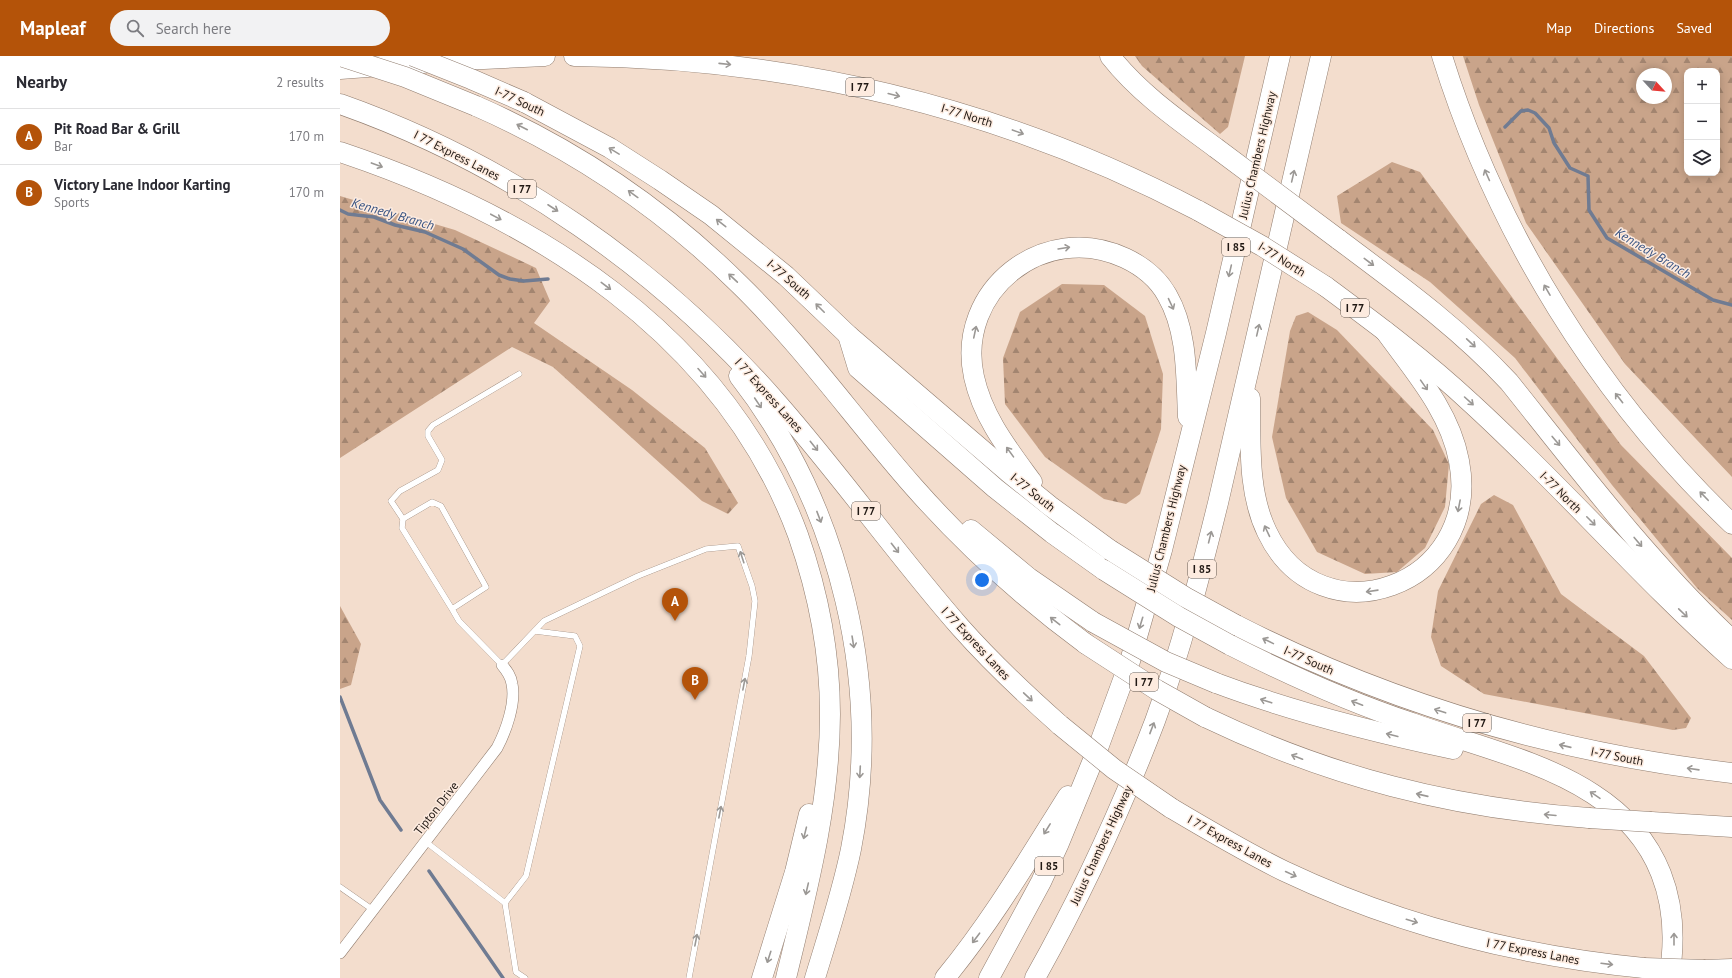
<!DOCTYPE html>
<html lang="en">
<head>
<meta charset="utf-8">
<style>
  :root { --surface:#fff; --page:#f2f2f3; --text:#2b2b33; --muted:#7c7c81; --line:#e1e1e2; --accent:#b45309 }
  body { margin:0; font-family:"PT Sans",sans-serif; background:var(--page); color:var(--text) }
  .controls { position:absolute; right:12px; top:12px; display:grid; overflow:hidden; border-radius:8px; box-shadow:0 2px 10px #0003 }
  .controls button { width:36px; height:36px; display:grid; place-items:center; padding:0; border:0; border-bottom:1px solid var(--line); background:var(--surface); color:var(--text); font:20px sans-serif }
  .compass { position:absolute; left:1296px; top:12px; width:36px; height:36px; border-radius:50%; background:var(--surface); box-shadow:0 2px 10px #0003; rotate:116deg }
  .you { position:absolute; left:642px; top:524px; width:14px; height:14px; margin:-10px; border:3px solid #fff; border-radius:50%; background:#1a73e8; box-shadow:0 0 0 6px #1a73e833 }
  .badge { display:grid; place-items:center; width:26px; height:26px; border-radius:50%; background:var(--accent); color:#fff; font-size:13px; font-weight:700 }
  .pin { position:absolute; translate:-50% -33px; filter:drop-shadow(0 1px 2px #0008) }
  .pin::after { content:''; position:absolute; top:21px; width:14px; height:12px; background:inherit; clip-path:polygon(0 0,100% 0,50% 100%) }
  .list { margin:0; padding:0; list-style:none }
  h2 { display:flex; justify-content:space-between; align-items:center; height:52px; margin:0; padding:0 16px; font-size:17px }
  h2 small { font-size:13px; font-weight:400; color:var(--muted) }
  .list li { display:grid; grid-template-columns:26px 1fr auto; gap:12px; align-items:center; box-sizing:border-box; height:56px; padding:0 16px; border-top:1px solid var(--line) }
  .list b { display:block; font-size:15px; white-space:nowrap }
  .list p { margin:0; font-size:13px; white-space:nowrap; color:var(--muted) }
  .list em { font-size:13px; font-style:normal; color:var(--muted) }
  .icon { flex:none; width:22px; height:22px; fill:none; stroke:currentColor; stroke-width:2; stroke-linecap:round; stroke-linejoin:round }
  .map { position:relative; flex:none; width:1392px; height:922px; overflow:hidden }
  header { display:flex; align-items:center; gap:24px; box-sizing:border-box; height:56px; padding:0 20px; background:var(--accent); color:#fff }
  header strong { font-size:19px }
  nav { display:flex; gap:22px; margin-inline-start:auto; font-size:14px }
  .search { width:280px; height:36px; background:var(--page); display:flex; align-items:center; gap:10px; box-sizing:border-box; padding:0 14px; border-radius:22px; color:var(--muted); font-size:15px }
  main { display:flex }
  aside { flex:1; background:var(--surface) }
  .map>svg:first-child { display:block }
</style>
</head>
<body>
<header>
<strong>Mapleaf</strong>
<div class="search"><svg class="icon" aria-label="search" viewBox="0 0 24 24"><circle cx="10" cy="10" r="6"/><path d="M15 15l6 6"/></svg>Search here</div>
<nav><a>Map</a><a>Directions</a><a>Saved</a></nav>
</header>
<main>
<aside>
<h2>Nearby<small>2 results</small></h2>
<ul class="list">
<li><span class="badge">A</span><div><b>Pit Road Bar &amp; Grill</b><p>Bar</p></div><em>170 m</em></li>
<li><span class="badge">B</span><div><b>Victory Lane Indoor Karting</b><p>Sports</p></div><em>170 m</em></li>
</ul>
</aside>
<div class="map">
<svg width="1392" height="922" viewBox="0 0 1392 922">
  <defs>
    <pattern id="forest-firs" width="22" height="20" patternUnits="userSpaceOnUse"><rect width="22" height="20" fill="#c9a48a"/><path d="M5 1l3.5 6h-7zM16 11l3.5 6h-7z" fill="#a38570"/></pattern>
  </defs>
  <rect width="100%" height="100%" fill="#f3ddcd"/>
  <g fill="url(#forest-firs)" fill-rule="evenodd">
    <polygon points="795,0 905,0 888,71 880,78 802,10"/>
    <path d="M1123,0H1392V421L1285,308L1186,167L1139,49ZM1347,15H1377V117H1347ZM1302,18H1326V42H1302Z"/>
    <polygon points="1052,106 1080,116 1281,389 1392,502 1392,564 1357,532 1272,429 1175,302 1090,226 1001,167 997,140"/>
    <polygon points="0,140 115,174 196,212 210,245 194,267 292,334 365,392 398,447 388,458 362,445 213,311 172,291 0,402"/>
    <polygon points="722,228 764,229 805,260 823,318 821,373 800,438 786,448 764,443 705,401 665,348 663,302 680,256"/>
    <polygon points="968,256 997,274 1093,374 1109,408 1105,451 1085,492 1057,516 1025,518 977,496 946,442 932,381 950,275 956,260"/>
    <polygon points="1154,439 1173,449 1221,538 1304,600 1351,662 1346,672 1333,674 1144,638 1101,610 1091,581 1098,535 1141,448"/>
    <polygon points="0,550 21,588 11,629 0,633"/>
  </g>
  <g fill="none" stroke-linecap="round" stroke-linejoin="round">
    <g stroke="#6f7b92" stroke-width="3.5">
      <polyline points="1165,71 1181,55 1188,54 1195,57 1209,72 1214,87 1230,112 1248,120 1249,154 1267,182 1373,244 1392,249"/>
      <polyline points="0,154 8,158 34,161 55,169 85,176 123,193 159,219 170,223 184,225 208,223"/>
      <polyline points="0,641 40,744 61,774"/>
      <polyline points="89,815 163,922"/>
    </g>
    <defs>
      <g id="lane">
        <polyline points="63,463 51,445 60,435 98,414 102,404 88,380 88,375 93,369 179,318"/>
        <polyline points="112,553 146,531 101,450 92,446 63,463 62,472 112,553 119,565 162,609 204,565 298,520 366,493 398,490 412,530 415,545 409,600 349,922"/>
        <polyline points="86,786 165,847 176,916 185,922"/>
        <polyline points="0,831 33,854"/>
        <polyline points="165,847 186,820 240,590 235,580 195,575"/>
      </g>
      <path id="street" d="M0,897L157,692C166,675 176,647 172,628C171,620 167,615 162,609"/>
      <g id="highway">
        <path d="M234,0C455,2 663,52 859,155"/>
        <path d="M770,0C799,37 838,64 876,92"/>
        <path d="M1102,0C1157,177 1258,340 1392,468"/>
        <polyline points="0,13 123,4 205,0"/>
        <polyline points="184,46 270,92 320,124 371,159 446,220 508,279 668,416 710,450 770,494"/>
        <path d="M0,48C170,108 321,213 439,349C502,421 557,499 620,571C651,606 685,638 720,669"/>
        <path d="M136,50C234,93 322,152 398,227C462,289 514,363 573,430C625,489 682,541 746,588"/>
        <path d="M0,96C194,161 384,278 458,479C478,536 490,597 490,658C490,748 467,835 446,922"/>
        <path d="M998,183C1058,228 1118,271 1169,326C1240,415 1309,506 1392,584"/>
        <path d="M985,230C1035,267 1085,304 1131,347C1221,429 1301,522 1392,603"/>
        <polyline points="508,279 518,312 655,432 712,477 764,514"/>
        <path d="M399,320C501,451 543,629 511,793C502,837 488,879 475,922"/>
        <path d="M910,342C911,386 907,435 927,476C980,588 1143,530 1119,405C1110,355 1073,314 1045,275"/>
        <path d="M692,426C668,393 643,362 634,321C615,234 705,164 785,202C802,210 818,223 827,239C848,275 846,321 848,361"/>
        <polyline points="631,474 689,522 753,566"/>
        <path d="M896,569C1053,649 1217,697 1392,717"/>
        <path d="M890,589C949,619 1009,646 1072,667C1130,688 1201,704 1253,738C1320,781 1342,846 1329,922"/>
        <path d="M876,627C953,656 1033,676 1113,693"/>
        <path d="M865,661C990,721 1111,752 1249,762"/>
        <path d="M831,752C868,774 905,796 944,815C1058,869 1179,900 1304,912"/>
        <polyline points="1311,766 1392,771"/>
        <polyline points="1365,914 1392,913"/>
        <polyline points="422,922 455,816 469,758"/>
        <path d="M605,922C652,865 689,802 728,740"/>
        <polyline points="649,922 701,826 719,787 758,692 790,605 822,494 876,277 940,0"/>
        <path d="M695,922C741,840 781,754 815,665C841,594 860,520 878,447L981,0"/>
      </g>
    </defs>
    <use href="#lane" stroke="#907c6e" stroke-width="6"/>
    <use href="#street" stroke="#907c6e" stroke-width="12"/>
    <use href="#highway" stroke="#907c6e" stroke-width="21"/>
    <use href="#lane" stroke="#fff" stroke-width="5.5"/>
    <use href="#street" stroke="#fff" stroke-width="11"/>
    <use href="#highway" stroke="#fff" stroke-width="20"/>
    <defs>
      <g id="highway-bridge">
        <polyline points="0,0 65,21 136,50"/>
        <polyline points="73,0 131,23 184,46"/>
        <polyline points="876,92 998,183"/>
        <polyline points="859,155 922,190 985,230"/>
        <polyline points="770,494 845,541 896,569"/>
        <polyline points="764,514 839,561 890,589"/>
        <polyline points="753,566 826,606 876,627"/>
        <polyline points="746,588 817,634 865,661"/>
        <polyline points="720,669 774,713 831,752"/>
        <polyline points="1249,762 1311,766"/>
        <polyline points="1304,912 1365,914"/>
      </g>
    </defs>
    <use href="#highway-bridge" stroke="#907c6e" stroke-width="21" stroke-linecap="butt"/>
    <use href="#highway-bridge" stroke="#fff" stroke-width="20"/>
  </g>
  <defs><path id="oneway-shaft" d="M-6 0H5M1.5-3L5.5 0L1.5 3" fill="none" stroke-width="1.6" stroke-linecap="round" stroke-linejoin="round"/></defs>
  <g stroke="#9b9895">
    <use href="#oneway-shaft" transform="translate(385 8) rotate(6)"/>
    <use href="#oneway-shaft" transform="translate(554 39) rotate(14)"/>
    <use href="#oneway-shaft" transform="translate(182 71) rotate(-153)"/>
    <use href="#oneway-shaft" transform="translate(678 76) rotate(20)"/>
    <use href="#oneway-shaft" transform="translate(274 95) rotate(-149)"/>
    <use href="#oneway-shaft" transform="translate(37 109) rotate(20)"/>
    <use href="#oneway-shaft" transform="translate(1147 119) rotate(-114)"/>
    <use href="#oneway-shaft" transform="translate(953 120) rotate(-77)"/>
    <use href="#oneway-shaft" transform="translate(293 138) rotate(-144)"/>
    <use href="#oneway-shaft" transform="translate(213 152) rotate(33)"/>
    <use href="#oneway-shaft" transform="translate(156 161) rotate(28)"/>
    <use href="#oneway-shaft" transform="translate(381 167) rotate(-142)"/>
    <use href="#oneway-shaft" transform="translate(724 192) rotate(-9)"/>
    <use href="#oneway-shaft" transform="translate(1029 206) rotate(37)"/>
    <use href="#oneway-shaft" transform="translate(890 215) rotate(103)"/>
    <use href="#oneway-shaft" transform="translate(393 222) rotate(-137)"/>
    <use href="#oneway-shaft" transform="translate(266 230) rotate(37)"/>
    <use href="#oneway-shaft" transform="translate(1207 234) rotate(-120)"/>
    <use href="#oneway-shaft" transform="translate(831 248) rotate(65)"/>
    <use href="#oneway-shaft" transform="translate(480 252) rotate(-135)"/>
    <use href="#oneway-shaft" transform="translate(918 274) rotate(-77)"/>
    <use href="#oneway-shaft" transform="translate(635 276) rotate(-78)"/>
    <use href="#oneway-shaft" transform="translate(1131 287) rotate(43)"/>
    <use href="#oneway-shaft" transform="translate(362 317) rotate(48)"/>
    <use href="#oneway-shaft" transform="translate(1084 329) rotate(55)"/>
    <use href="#oneway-shaft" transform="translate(1279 342) rotate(-128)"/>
    <use href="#oneway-shaft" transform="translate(1129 345) rotate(42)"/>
    <use href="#oneway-shaft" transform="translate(418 347) rotate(56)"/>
    <use href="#oneway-shaft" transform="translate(1216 385) rotate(50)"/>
    <use href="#oneway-shaft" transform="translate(474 390) rotate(51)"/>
    <use href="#oneway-shaft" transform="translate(670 396) rotate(-126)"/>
    <use href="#oneway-shaft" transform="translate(1364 440) rotate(-134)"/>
    <use href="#oneway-shaft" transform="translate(1119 450) rotate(101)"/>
    <use href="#oneway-shaft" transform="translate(479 461) rotate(69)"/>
    <use href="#oneway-shaft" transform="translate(1251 465) rotate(45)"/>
    <use href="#oneway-shaft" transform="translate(927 475) rotate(-115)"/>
    <use href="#oneway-shaft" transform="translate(870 481) rotate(-76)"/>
    <use href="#oneway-shaft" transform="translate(1298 486) rotate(50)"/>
    <use href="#oneway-shaft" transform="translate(555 492) rotate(52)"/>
    <use href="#oneway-shaft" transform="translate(402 501) rotate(-108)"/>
    <use href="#oneway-shaft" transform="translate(1032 535) rotate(172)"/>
    <use href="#oneway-shaft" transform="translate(1343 557) rotate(44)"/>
    <use href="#oneway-shaft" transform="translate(715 565) rotate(-142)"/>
    <use href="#oneway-shaft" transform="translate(801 567) rotate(107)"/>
    <use href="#oneway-shaft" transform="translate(928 585) rotate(-154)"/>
    <use href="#oneway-shaft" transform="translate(513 586) rotate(81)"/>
    <use href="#oneway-shaft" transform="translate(404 628) rotate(-79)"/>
    <use href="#oneway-shaft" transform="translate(688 641) rotate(43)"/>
    <use href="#oneway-shaft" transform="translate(926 645) rotate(-162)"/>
    <use href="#oneway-shaft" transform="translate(1017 647) rotate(-159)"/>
    <use href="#oneway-shaft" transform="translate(1100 655) rotate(-162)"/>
    <use href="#oneway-shaft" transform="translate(812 672) rotate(-69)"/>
    <use href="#oneway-shaft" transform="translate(1052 679) rotate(-166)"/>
    <use href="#oneway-shaft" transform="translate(1225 690) rotate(-167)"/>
    <use href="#oneway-shaft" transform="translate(957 701) rotate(-159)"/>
    <use href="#oneway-shaft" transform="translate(1353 713) rotate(-172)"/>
    <use href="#oneway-shaft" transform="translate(520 716) rotate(93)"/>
    <use href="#oneway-shaft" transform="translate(1082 739) rotate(-167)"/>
    <use href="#oneway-shaft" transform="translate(1255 739) rotate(-146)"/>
    <use href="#oneway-shaft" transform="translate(380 756) rotate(-79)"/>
    <use href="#oneway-shaft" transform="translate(1210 759) rotate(-175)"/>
    <use href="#oneway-shaft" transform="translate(707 773) rotate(122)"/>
    <use href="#oneway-shaft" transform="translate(465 777) rotate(104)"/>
    <use href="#oneway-shaft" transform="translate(951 818) rotate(25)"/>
    <use href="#oneway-shaft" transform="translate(467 833) rotate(103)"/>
    <use href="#oneway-shaft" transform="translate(1072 865) rotate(17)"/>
    <use href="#oneway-shaft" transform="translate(636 882) rotate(127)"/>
    <use href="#oneway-shaft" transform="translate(1334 883) rotate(-90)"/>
    <use href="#oneway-shaft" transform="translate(356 884) rotate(-79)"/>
    <use href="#oneway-shaft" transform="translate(429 901) rotate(108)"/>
    <use href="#oneway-shaft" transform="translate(1267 908) rotate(7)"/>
  </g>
  <g text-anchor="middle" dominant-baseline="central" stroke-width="3" stroke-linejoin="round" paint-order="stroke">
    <g fill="#fdebdf" stroke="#635851" stroke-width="1">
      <rect x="506" y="22" width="28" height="18" rx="3"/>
      <rect x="168" y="124" width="28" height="18" rx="3"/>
      <rect x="882" y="182" width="28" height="18" rx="3"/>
      <rect x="1001" y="243" width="28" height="18" rx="3"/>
      <rect x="512" y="446" width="28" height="18" rx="3"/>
      <rect x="848" y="504" width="28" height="18" rx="3"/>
      <rect x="790" y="617" width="28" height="18" rx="3"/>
      <rect x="1123" y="658" width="28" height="18" rx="3"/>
      <rect x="695" y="801" width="28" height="18" rx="3"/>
    </g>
    <g font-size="11" font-weight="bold" fill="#211914">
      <text x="520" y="31">I 77</text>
      <text x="182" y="133">I 77</text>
      <text x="896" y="191">I 85</text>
      <text x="1015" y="252">I 77</text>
      <text x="526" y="455">I 77</text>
      <text x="862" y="513">I 85</text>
      <text x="804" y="626">I 77</text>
      <text x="1137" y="667">I 77</text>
      <text x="709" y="810">I 85</text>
    </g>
    <g font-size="12" fill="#211914" stroke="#fdebdf">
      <text transform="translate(180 45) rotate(25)">I-77 South</text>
      <text transform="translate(627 59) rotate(17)">I-77 North</text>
      <text transform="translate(117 99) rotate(27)">I 77 Express Lanes</text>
      <text transform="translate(917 99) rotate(-77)">Julius Chambers Highway</text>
      <text transform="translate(942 203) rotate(32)">I-77 North</text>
      <text transform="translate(449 223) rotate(41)">I-77 South</text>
      <text transform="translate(429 339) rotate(48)">I 77 Express Lanes</text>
      <text transform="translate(693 436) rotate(39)">I-77 South</text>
      <text transform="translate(1221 436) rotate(45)">I-77 North</text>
      <text transform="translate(826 472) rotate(-76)">Julius Chambers Highway</text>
      <text transform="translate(636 587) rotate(47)">I 77 Express Lanes</text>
      <text transform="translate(969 604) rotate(24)">I-77 South</text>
      <text transform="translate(1277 700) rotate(11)">I-77 South</text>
      <text transform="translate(96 752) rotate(-52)">Tipton Drive</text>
      <text transform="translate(890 785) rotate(29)">I 77 Express Lanes</text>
      <text transform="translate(761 789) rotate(-65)">Julius Chambers Highway</text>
      <text transform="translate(1193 895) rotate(11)">I 77 Express Lanes</text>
    </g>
    <g font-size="13" font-style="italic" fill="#365282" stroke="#fdebdf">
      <text transform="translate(53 158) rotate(16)">Kennedy Branch</text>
      <text transform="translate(1313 197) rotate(31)">Kennedy Branch</text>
    </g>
  </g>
</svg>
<div class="controls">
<button>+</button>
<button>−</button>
<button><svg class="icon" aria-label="layers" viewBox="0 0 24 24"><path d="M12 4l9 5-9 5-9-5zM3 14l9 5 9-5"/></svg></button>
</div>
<svg class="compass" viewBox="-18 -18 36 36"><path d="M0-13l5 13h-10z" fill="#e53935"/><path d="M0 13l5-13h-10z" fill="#7c7c81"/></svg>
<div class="you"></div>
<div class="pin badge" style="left:335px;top:565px">A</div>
<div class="pin badge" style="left:355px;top:644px">B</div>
</div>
</main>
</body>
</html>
